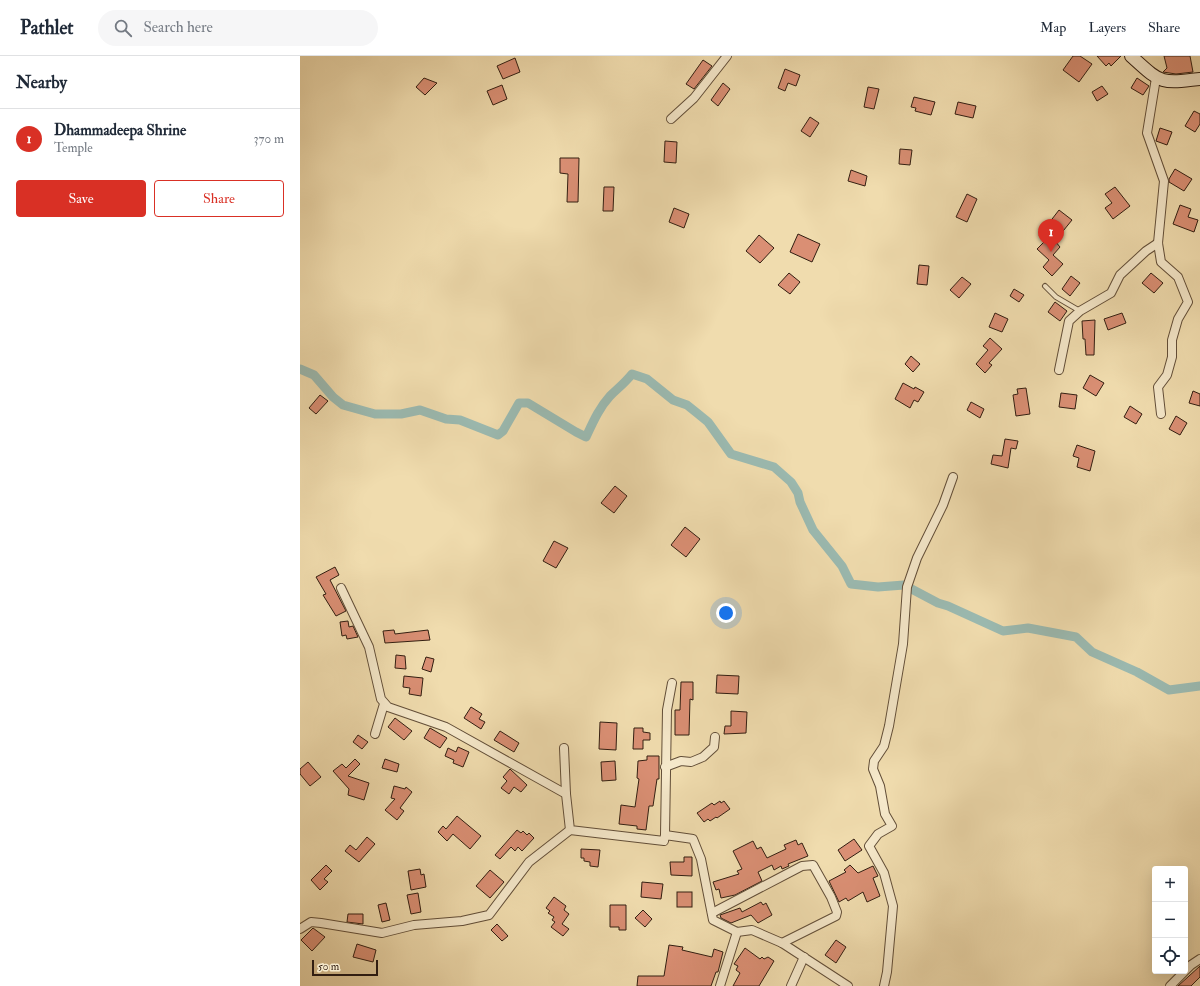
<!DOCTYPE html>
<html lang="en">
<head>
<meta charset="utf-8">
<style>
  :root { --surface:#fff; --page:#f6f6f7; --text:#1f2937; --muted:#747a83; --line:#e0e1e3; --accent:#d93025 }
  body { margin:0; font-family:"IM FELL Double Pica",serif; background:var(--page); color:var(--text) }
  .controls { position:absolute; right:12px; bottom:12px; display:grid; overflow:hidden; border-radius:4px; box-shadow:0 4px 16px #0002 }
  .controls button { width:36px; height:36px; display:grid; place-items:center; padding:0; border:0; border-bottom:1px solid var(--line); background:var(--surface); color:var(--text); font:20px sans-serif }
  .scale { position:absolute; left:12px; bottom:10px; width:66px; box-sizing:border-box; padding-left:4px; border:2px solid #321e11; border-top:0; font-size:11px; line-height:14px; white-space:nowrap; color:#321e11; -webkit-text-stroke:3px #f5e8ca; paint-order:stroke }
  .you { position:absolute; left:426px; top:557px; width:14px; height:14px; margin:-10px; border:3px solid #fff; border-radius:50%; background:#1a73e8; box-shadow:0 0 0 6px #1a73e833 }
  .badge { display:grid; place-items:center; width:26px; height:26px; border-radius:50%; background:var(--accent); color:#fff; font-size:13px; font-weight:700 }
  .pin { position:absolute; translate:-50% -33px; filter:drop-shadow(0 1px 2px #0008) }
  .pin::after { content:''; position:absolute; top:21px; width:14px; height:12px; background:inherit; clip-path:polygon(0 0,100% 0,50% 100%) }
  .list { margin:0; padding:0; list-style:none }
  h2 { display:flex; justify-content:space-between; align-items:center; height:52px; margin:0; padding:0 16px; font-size:17px }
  h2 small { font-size:13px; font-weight:400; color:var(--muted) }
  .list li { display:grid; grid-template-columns:26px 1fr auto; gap:12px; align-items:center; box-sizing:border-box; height:60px; padding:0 16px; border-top:1px solid var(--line) }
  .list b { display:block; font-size:15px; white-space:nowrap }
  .list p { margin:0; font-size:13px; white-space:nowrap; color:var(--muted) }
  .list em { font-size:13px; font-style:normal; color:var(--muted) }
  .actions { display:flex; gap:8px; padding:12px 16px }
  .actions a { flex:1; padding:9px 0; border:1px solid var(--accent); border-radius:4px; text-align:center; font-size:14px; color:var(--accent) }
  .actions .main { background:var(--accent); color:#fff }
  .icon { flex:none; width:22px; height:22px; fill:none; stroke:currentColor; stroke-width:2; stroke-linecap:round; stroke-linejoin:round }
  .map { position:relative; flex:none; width:900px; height:930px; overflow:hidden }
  header { display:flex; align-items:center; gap:24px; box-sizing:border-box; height:56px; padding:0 20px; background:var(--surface); border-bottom:1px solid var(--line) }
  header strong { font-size:19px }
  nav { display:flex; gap:22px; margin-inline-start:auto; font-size:14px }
  .search { width:280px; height:36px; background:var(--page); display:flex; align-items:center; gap:10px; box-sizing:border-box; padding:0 14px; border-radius:22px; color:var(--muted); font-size:15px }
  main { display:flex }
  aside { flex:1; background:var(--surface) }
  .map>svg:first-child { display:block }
</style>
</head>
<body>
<header>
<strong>Pathlet</strong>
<div class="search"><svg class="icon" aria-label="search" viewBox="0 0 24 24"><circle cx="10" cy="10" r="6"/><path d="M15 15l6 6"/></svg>Search here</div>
<nav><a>Map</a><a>Layers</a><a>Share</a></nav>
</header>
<main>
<aside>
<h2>Nearby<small></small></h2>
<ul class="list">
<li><span class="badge">1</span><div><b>Dhammadeepa Shrine</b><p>Temple</p></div><em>370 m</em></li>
</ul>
<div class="actions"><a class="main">Save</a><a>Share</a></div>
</aside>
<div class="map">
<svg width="900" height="930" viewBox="0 0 900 930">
  <rect width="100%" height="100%" fill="#f0dcae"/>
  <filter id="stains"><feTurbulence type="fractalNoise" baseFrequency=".005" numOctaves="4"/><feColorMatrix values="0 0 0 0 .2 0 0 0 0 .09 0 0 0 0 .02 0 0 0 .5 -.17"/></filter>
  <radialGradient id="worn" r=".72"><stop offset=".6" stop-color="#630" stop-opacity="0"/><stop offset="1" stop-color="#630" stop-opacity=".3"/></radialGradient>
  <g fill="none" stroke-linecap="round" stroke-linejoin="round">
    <path stroke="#9bbab1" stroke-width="9" d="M0,313L14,319L33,341L43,349L75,358H101L120,354L146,363L160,364L198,379L203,375L219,347H228L276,376L286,381C293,366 299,352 310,340C317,333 325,327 332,318L347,323L373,344L387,349L397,357L408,366L431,398L474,411L491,426L498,437L500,446L513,474L542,510L551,528L578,531L604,529L638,547L648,550L703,575L728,572L776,581L792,596L837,616L869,634L900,630"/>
  </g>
  <g fill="#da8f74" stroke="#321e11">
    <polygon points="773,0 780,0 792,8 779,26 763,14"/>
    <polygon points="797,0 821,0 811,10 809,7 806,10"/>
    <polygon points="864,0 890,0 893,16 876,18 863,16 867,12"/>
    <polygon points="215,2 220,16 203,23 197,10"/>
    <polygon points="403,4 412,10 394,33 386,28"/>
    <polygon points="485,13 500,19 496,30 488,27 485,35 478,32"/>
    <polygon points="124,22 137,27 125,39 116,31"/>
    <polygon points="837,22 849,30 843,39 831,32"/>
    <polygon points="423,27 430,33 418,50 411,44"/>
    <polygon points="202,29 207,43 193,49 187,35"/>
    <polygon points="802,30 808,38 797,45 792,36"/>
    <polygon points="568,31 579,33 574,53 564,51"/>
    <polygon points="614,41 635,46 631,59 615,55 616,52 611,51"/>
    <polygon points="658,46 676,50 673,62 655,58"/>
    <polygon points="894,55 900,58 900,68 895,76 885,70"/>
    <polygon points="510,61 519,67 510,81 501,75"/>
    <polygon points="860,72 872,76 867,89 856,85"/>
    <polygon points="365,85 377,86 376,107 364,106"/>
    <polygon points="600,93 612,94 610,109 599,108"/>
    <polygon points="260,102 279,102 278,146 267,146 268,118 260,117"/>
    <polygon points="875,113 892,123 884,135 869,126 869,123"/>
    <polygon points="551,114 567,120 565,130 548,125"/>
    <polygon points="304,131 314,131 313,155 303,155"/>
    <polygon points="815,131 830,150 813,163 805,152 812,147 805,138"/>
    <polygon points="667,138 677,143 667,166 656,161"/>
    <polygon points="880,149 891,153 888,161 898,164 894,176 873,168"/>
    <polygon points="374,152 389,158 384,172 369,166"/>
    <polygon points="759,154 772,164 755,185 760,191 753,199 763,208 752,220 743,211 749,204 737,193 745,185 739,180"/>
    <polygon points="498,178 520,188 512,206 490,196"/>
    <polygon points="459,179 474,192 460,207 446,195"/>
    <polygon points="619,209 629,210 627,229 617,228"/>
    <polygon points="489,217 500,226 490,238 478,229"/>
    <polygon points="851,217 863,227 854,237 842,227"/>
    <polygon points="771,220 780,227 770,240 762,233"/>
    <polygon points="662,221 671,228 659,242 650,234"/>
    <polygon points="714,233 724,239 719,246 710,240"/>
    <polygon points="755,246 767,255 760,265 748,256"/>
    <polygon points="695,257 708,263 702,276 689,271"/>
    <polygon points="822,257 826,267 808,274 804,263"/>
    <polygon points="795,264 794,299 786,299 785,283 783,283 782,265"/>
    <polygon points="690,282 702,293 689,307 692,309 685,317 676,308 688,294 683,290"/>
    <polygon points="611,300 620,308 613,316 605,308"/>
    <polygon points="790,319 804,327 796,340 783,332"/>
    <polygon points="603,327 614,333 615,331 624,336 618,346 614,344 610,352 595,343"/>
    <polygon points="726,332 730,358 716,360 713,339 718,338 717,333"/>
    <polygon points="893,335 900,338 900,350 889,347"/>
    <polygon points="761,337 777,339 775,353 759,351"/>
    <polygon points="20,339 28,345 16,358 9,352"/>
    <polygon points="671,346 684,353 680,362 667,354"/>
    <polygon points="830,350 842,358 836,368 824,361"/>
    <polygon points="876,360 887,367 880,379 869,373"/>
    <polygon points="705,383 718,385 716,393 711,392 708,412 691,408 693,399 702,400"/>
    <polygon points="777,389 795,395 790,415 777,411 779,402 773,400"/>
    <polygon points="315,430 327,440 314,457 301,447"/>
    <polygon points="385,471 400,483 386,501 371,489"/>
    <polygon points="254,485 268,492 256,512 243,505"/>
    <polygon points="35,511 39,519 30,524 46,555 36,560 23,539 26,538 16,521"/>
    <polygon points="48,565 49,571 53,570 58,581 47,583 46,579 42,580 40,566"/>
    <polygon points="94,574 95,578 128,574 130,584 85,587 83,575"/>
    <polygon points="96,599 105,600 106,613 95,612"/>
    <polygon points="126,601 134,603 131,616 122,613"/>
    <polygon points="417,619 439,620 438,638 416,637"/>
    <polygon points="104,620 123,622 121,640 109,638 110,632 103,631"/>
    <polygon points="381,626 393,626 393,644 390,643 389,679 375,679 375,654 380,654"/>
    <polygon points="171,651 182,658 179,663 185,666 181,673 164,662"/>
    <polygon points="431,655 447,656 446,677 424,678 425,670 431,670"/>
    <polygon points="95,662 112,675 104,684 88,671"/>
    <polygon points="300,666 317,667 316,694 299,693"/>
    <polygon points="130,672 147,682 140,692 124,682"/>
    <polygon points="334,672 343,672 343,676 350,677 350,684 343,684 343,693 333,693"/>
    <polygon points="200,675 219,687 214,696 194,684"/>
    <polygon points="58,679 68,686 62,693 53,686"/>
    <polygon points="158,691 169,696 163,711 153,707 154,704 145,700 148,692 156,696"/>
    <polygon points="347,700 359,700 359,723 357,723 353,750 349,750 346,774 337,773 337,770 319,768 321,749 335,751 339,723 337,722 338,705 347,704"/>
    <polygon points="55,703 60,708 48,720 69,727 64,744 48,739 49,733 33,715 42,708 46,712"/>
    <polygon points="85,703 99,708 97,716 82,712"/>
    <polygon points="315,705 316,724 302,725 301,706"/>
    <polygon points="8,706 21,721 10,730 0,718 0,713"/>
    <polygon points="210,713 227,729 221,736 214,731 209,738 201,732 207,725 203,721"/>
    <polygon points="94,730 105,733 106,731 112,736 100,752 104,755 97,764 85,754 95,743 91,742"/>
    <polygon points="420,745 421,747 424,745 430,753 417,762 416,761 410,765 408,763 404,766 397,757 412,747 414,749"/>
    <polygon points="157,760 181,780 170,793 153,778 147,785 138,776 143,770 146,773"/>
    <polygon points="217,774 221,777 223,775 227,779 229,777 234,782 222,795 218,791 215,795 211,791 200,803 195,799"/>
    <polygon points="67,781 75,788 59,806 45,795 50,789 56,794"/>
    <polygon points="554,783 562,794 545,805 538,794"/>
    <polygon points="496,784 498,789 502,787 508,800 488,808 489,810 482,813 481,810 474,814 472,809 458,816 462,825 435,839 421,842 419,833 416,834 413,826 439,818 437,815 442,813 433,795 453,785 457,793 461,791 467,802 486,793 484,789"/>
    <polygon points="281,793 300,794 298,811 290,810 290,806 284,805 284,802 281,802"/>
    <polygon points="384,801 392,801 392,820 371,819 370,806 384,806"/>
    <polygon points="26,809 32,815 24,823 28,826 20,834 11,824"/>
    <polygon points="550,809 558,817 573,810 578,820 573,822 580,840 567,846 563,836 548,845 546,842 539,846 529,825 546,816 544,814"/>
    <polygon points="120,813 121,819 124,818 126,831 111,834 108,815"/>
    <polygon points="190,814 204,826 190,842 176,830"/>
    <polygon points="342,826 363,828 361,843 341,841"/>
    <rect x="377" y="836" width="15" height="15"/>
    <polygon points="118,837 121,856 111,858 107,839"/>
    <polygon points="254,841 266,850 264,854 269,858 262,868 269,873 263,880 251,871 255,866 252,864 254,861 248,857 250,855 246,852"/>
    <polygon points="461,846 463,849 466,847 472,859 458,867 451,859 431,867 421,862 420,859 440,852 442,856"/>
    <polygon points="86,847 90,864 82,866 78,849"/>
    <polygon points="310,849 326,849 326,874 319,874 319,871 310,871"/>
    <polygon points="343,854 352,863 345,871 335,862"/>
    <polygon points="48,858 63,858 63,868 47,866"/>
    <polygon points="197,868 208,880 202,885 191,874"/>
    <polygon points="13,872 25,881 12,895 1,884"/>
    <polygon points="536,884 546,891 536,907 525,899"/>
    <polygon points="57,888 76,894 73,906 53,901"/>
    <polygon points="369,889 383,891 382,894 412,901 414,893 423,896 418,916 416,916 411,930 337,930 338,920 364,920"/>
    <polygon points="445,892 460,903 462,901 464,903 468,901 474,905 459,930 433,930 440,917 436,914 438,910 434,908"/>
    <polygon points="900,910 900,921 891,930 878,930"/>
  </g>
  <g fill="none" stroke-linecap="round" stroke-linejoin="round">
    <defs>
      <polyline id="lane" points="745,230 756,241 780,255"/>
      <g id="street">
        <polyline points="856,22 847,77 864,125 858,187 861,206 878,221 888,246 878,263 872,284 872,301 867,319 858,331 861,358"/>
        <polyline points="371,63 394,42 427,0"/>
        <polyline points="759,314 769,265 780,255 811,237 820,219 846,195 858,187"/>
        <polyline points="41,532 69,591 81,643 88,651 146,671 266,738 270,774 364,785 365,779 393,783 401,803 413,864 437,876 452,874 482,887 548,930"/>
        <polyline points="75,678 84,648"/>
        <polyline points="264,692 266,738"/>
        <polyline points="365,711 381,705 391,706 403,701 414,691 415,681"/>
        <polyline points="365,779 367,654 372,627"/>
        <polyline points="412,857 502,810 513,809 531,841 537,856 536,860 482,887"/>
        <polyline points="0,873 11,866 21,867 82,877 114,869 162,865 189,859 229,806 270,774"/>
        <polyline points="420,930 437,876"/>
        <polyline points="491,930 504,901"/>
        <polyline points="584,930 587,916 593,850 584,817 569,790 578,778 592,770 585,758 580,730 573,713 574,705 584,690 589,670 603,588 607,531 617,502 643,449 653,421"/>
        <polyline points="870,930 891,909 900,903"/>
      </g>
      <path id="secondary" d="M831,0C861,27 859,28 900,23"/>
    </defs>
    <use href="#lane" stroke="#624e38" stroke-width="6"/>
    <use href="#street" stroke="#624e38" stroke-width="10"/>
    <use href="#secondary" stroke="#321e11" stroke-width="14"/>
    <use href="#lane" stroke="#f5e8ca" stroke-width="4"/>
    <use href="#street" stroke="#f5e8ca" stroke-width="8"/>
    <use href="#secondary" stroke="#f5e8ca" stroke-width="12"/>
  </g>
  <rect width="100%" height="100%" filter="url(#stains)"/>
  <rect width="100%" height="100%" fill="url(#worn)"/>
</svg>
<div class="controls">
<button>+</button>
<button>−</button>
<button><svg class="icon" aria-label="locate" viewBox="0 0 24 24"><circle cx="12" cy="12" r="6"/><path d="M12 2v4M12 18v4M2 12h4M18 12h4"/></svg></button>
</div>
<div class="scale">50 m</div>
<div class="you"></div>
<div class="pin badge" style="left:751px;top:196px">1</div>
</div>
</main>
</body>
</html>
